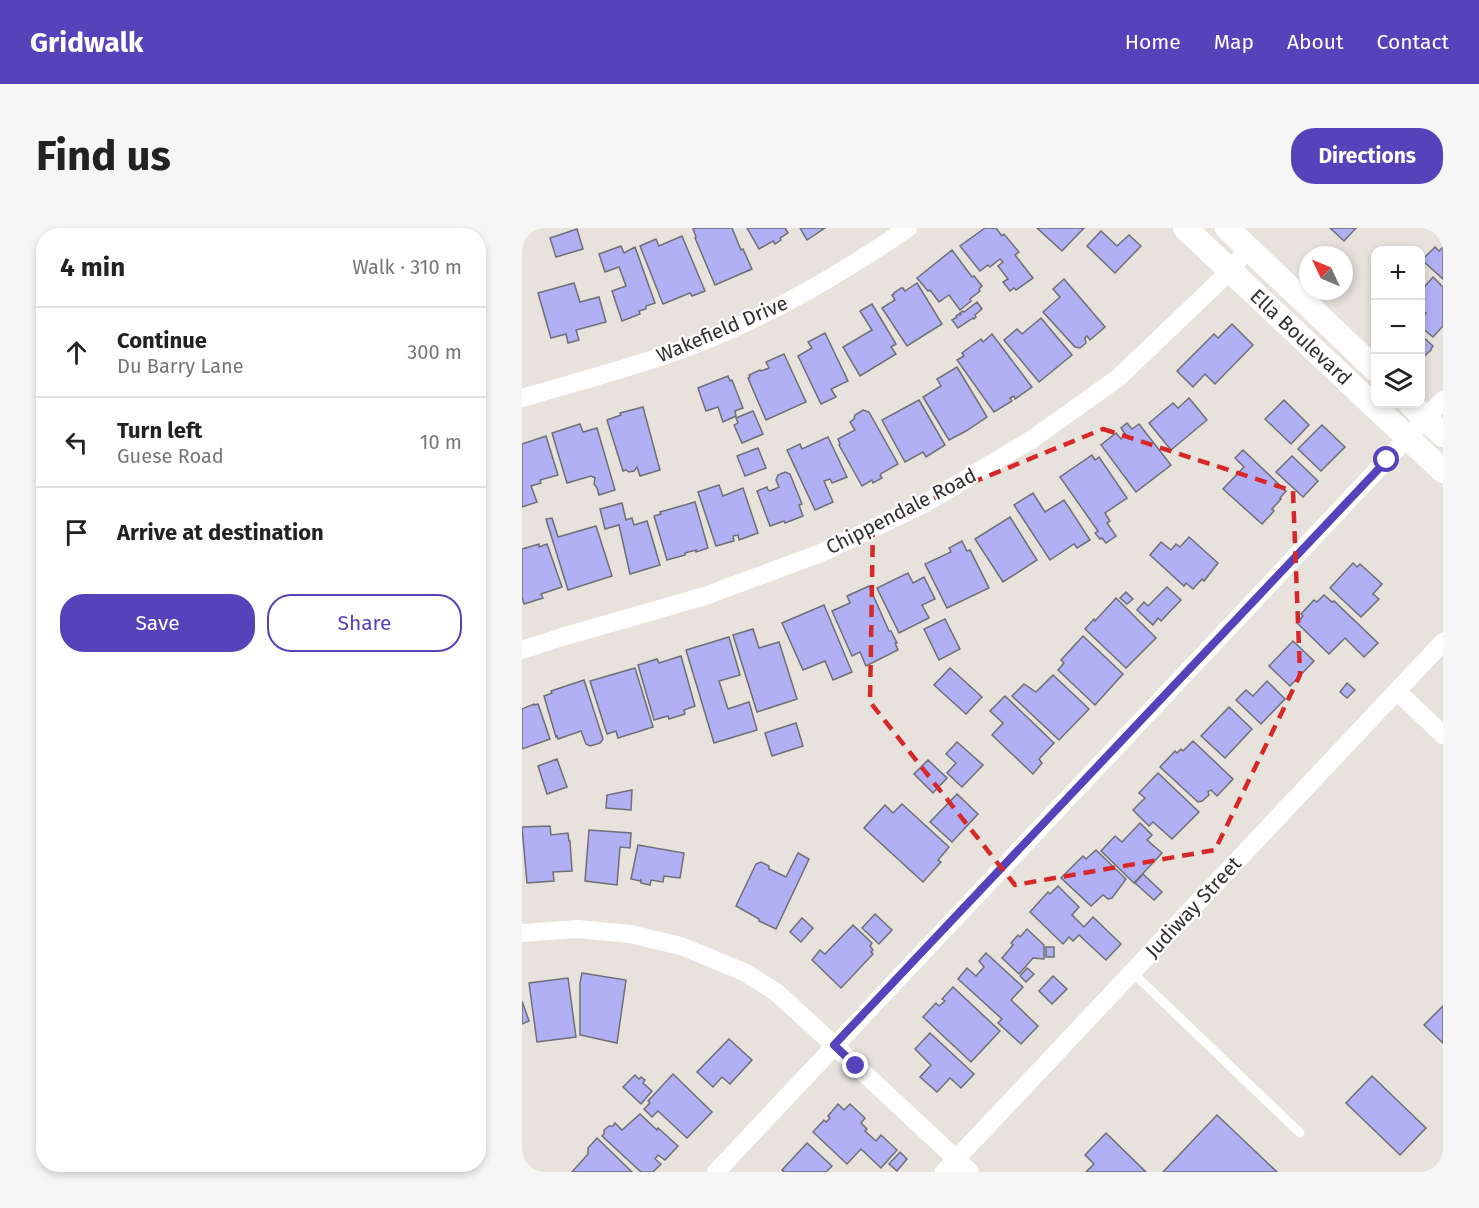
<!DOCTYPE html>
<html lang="en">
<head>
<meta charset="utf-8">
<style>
  :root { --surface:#fff; --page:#f6f6f6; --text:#222; --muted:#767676; --line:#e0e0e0; --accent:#5642ba }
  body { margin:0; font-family:"Fira Sans",sans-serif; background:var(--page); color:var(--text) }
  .controls { position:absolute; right:18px; top:18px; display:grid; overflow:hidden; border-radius:12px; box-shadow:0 3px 9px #0003 }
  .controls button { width:54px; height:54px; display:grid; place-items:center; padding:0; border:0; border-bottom:2px solid var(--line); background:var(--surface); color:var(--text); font:30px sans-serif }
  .compass { position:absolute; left:777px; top:18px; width:54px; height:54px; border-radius:50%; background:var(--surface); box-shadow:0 3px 9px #0003; rotate:314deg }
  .stop { position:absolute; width:18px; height:18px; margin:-14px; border:4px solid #5642ba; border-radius:50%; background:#fff }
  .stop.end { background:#5642ba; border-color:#fff; box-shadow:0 2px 6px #0008 }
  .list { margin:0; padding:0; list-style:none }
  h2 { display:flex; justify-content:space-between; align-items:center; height:78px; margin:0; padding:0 24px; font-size:26px }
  h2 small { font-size:20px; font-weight:400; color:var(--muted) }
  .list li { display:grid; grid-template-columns:39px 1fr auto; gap:18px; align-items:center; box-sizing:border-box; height:90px; padding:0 24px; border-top:2px solid var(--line) }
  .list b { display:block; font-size:22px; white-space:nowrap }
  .list p { margin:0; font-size:20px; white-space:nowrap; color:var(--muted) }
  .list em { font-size:20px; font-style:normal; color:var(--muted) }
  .actions { display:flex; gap:12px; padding:18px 24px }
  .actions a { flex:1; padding:14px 0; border:2px solid var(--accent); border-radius:24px; text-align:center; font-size:21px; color:var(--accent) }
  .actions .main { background:var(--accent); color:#fff }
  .icon { flex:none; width:33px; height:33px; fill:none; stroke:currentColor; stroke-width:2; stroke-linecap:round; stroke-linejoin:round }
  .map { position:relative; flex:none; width:921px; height:944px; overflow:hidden; border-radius:24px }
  header { display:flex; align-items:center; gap:36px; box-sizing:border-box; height:84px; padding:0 30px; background:var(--accent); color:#fff }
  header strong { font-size:28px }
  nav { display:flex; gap:33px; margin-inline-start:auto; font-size:21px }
  .intro { display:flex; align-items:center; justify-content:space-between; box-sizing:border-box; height:144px; padding:0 36px }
  h1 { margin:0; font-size:42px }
  .button { padding:15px 27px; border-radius:24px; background:var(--accent); color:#fff; font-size:21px; font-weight:700 }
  main { display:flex; gap:36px; padding:0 36px }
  aside { flex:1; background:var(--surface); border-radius:24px; box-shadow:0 3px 9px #0003 }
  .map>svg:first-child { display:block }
</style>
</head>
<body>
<header>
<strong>Gridwalk</strong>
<nav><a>Home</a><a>Map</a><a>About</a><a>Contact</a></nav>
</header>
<div class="intro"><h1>Find us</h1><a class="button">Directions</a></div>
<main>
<aside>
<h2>4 min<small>Walk · 310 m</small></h2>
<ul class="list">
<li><svg class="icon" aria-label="ahead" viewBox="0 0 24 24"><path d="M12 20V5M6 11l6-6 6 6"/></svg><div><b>Continue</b><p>Du Barry Lane</p></div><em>300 m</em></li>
<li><svg class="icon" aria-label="left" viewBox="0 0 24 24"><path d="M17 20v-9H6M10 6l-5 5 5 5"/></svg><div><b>Turn left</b><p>Guese Road</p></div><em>10 m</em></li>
<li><svg class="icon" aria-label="arrive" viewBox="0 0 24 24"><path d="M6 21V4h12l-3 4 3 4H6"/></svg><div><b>Arrive at destination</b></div></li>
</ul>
<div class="actions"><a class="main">Save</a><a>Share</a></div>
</aside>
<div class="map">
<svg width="921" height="944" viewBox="0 0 921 944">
  <rect width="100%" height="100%" fill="#e7e2db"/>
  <g fill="#b1b0f5" stroke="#6e6e75" stroke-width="1.5">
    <polygon points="174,0 210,0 219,22 221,21 230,41 193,57 173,10 174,9 171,1"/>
    <polygon points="225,0 263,0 266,5 258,10 259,12 253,16 251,13 237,21"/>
    <polygon points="278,0 303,0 285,12"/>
    <polygon points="463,0 474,0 480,8 482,6 497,24 493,27 511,50 494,62 492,60 488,63 481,54 486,51 476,38 481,34 478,31 468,39 466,37 458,43 438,18"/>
    <polygon points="515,0 562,0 540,23"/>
    <polygon points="808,0 834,0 822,13"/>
    <polygon points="55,1 61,21 34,29 28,10"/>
    <polygon points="579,3 595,18 607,7 619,18 593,45 565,18"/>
    <polygon points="160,8 183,63 170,68 168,65 141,76 118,18 134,11 137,18"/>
    <polygon points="99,18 102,25 113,19 133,75 124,78 124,81 117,83 118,86 100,93 90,63 104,58 97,39 83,44 77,26"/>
    <polygon points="913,19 917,23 921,19 921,51 900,32"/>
    <polygon points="430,22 450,49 452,48 460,58 457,61 458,63 448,71 449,73 438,82 427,67 417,74 408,62 406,63 395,50"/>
    <polygon points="911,49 921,59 921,98 911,109 898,98 898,91 904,85 898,81 898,56 900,54 903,58"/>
    <polygon points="542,51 583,99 568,112 565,108 563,110 564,115 558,120 553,119 521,84 538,69 531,61"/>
    <polygon points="52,55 58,74 77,69 84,94 54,102 57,112 46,115 44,106 29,110 16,65"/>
    <polygon points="395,55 420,96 385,118 360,80 373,72 370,67 372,66 372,65 379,60 381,60 383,63"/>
    <polygon points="455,74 460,81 453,87 454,89 452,91 451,90 436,100 430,92 435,89 434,88 437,86 438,87 439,86 438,85 441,83 442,84"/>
    <polygon points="350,76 374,116 369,119 374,126 338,148 321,119 350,102 338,83"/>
    <polygon points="519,90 550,127 517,154 482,112 495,101 500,106"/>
    <polygon points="710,96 731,117 693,156 683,146 671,159 655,143 692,106 696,110"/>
    <polygon points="303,105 326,153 309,161 314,169 299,176 276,128 290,120 286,114"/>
    <polygon points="470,106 510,159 493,171 492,168 488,170 490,173 472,184 435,132 442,128 440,125 459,111 461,114"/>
    <polygon points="898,106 911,118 909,121 909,122 899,131"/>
    <polygon points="262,126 284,174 244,192 226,150 228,149 227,147 238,142 239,143 247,140 244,134"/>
    <polygon points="435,139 465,189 444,203 427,212 401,169 419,158 415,151"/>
    <polygon points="206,148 208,153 210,152 221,180 213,183 214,188 201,194 196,179 184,183 176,160"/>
    <polygon points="667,170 685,192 649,222 627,195 651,175 656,180"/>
    <polygon points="397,172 423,217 404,229 401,224 383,234 360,192"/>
    <polygon points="762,172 787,197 769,216 743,191"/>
    <polygon points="121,179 138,242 118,248 115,239 112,243 107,244 104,242 101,243 85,192 99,187 98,185"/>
    <polygon points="341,182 347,184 376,236 360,245 358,247 360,250 351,255 350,252 340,258 317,217 318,216 316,211 333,202 328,194 332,191 333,187"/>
    <polygon points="231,183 241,206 220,215 212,197 216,195 214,190"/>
    <polygon points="605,195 610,201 617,196 649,237 614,264 579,217 594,205 599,211 604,207 599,200"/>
    <polygon points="58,196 61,204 75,200 93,262 77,267 75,260 72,256 73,250 69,248 45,255 30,205"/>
    <polygon points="800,197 823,219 799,243 776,221"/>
    <polygon points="24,208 36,247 18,252 19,255 9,258 15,274 0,279 0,216"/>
    <polygon points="306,209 325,249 310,255 308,251 302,253 311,274 293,282 265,222 278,216 280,221"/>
    <polygon points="236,220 244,240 223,248 215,228"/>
    <polygon points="721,222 764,263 758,270 759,271 750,281 752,283 740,296 701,261 722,239 713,230"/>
    <polygon points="570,227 573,232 577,229 605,270 583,285 588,293 585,295 594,308 584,315 580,310 578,311 573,305 576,303 538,249"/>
    <polygon points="770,228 796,253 781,269 754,244"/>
    <polygon points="263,244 268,246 280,276 277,277 281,288 263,295 262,293 248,298 235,263 245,259 246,262 248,263 257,259 254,252 256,247"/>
    <polygon points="197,257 201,268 221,260 236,305 217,312 216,307 211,308 212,313 194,318 176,264"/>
    <polygon points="511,265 523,284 542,272 568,312 555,320 552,316 528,332 492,277"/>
    <polygon points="173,274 186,320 174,324 174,322 163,325 163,327 145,332 132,288 139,286 138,284"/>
    <polygon points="100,275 104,292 110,290 112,297 125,293 138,337 108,346 97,297 83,301 78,281"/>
    <polygon points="488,289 515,332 481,354 453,311"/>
    <polygon points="30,290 36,309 74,298 90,348 46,362 24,291"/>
    <polygon points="667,309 696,335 682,353 680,351 671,361 664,355 662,358 628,327 639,314 649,322 654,316 658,319"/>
    <polygon points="440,313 445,323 448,322 467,360 425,380 403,336 429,324 427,320"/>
    <polygon points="17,316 17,319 25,316 40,359 19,366 21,370 2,376 0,369 0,321"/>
    <polygon points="831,335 835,339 838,336 860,356 851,366 857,371 839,389 808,360"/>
    <polygon points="386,345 391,355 402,349 413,371 400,377 407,390 377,405 355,360"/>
    <polygon points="347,358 367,403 369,403 375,415 373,415 376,422 344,438 338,424 330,428 310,383 328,375 325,368"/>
    <polygon points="645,359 659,372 639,393 636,390 631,397 615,382 622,374 626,378"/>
    <polygon points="604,364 611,371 605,376 598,370"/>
    <polygon points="802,367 810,374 812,373 856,415 842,429 823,410 807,426 775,395 781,388 779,386 792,372 795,374"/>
    <polygon points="594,370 634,410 604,440 563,401 572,391 573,393"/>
    <polygon points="302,377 330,444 311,452 303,433 281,442 260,395"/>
    <polygon points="423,391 438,421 417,432 402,401"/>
    <polygon points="231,401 237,420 257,414 275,471 235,484 211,407"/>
    <polygon points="561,408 601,446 573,477 536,442 542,435 539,432"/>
    <polygon points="207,409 218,447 197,453 206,481 227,474 235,502 192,515 164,422"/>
    <polygon points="771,413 792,433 768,458 747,438"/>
    <polygon points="159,428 173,478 162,482 163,486 147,491 146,488 132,492 116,437 135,431 137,435"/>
    <polygon points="113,440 131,499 96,510 94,503 85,506 68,453"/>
    <polygon points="428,440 460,469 444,486 412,457"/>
    <polygon points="531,447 567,481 537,512 490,468 502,456 514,464"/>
    <polygon points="62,452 81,511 78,515 68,518 64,516 59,503 36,511 35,508 34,509 22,468 30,465 29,463"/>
    <polygon points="745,453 763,471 739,496 714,472 724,462 731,468"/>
    <polygon points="825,455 833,462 825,470 818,464"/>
    <polygon points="483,468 532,515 517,531 520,535 511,546 470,507 481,495 468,483"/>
    <polygon points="12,476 12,477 16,476 28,511 0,521 0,480 0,481"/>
    <polygon points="707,479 730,501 703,530 679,508"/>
    <polygon points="274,495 281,518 250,528 243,505"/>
    <polygon points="671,513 711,551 695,568 689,562 686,564 687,567 680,573 676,574 638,539 653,523 655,525 659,521 661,523"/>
    <polygon points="435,514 461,537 440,559 425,545 434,535 424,526"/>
    <polygon points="35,531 45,559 25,566 16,538"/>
    <polygon points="406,532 425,550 411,565 392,546"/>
    <polygon points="636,545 677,584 650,611 631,594 627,598 611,582 623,570 617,565"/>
    <polygon points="110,562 109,582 84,580 85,567"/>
    <polygon points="435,566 456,586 430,614 408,594"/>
    <polygon points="380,576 427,619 416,632 419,634 401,654 342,600 363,577 371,585"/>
    <polygon points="618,595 630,607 625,612 640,625 612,655 579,623 593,608 600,614"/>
    <polygon points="28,598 29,607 46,605 47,613 48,613 50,643 31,644 32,653 5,655 0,599"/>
    <polygon points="67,602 109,605 108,620 98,619 95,657 63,653"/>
    <polygon points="116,617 162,625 158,650 142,648 141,654 129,652 128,657 119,655 119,651 118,653 109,651"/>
    <polygon points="574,622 604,651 590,670 586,671 581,667 569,678 539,650 561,628 564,631"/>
    <polygon points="276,625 287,631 254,701 237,693 237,691 214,678 234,636 239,634 247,638 247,641 264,649"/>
    <polygon points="621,646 640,664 632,672 613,655"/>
    <polygon points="536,658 557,679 550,687 562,699 571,689 599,716 584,732 557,707 551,713 547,709 541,716 508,684 526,664 528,666"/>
    <polygon points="353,686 370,702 357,716 340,700"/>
    <polygon points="280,690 291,700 279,714 268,704"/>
    <polygon points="331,697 350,715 348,718 351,722 349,724 351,726 319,760 290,732 298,722 303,726"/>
    <polygon points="505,701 522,717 522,731 511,730 497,746 480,730 491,717 489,715 496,707 498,709"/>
    <rect x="524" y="719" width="8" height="10"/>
    <polygon points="464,725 501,759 489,772 516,798 499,816 476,795 480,791 436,751 445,740 454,748 462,739 457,733"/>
    <polygon points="505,740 512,746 504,754 498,748"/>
    <polygon points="60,745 104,752 95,815 58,807 58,755"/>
    <polygon points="531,748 545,761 530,776 517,763"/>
    <polygon points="46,750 54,809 15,814 7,755"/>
    <polygon points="431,759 478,803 449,834 401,789 414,775 417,778 423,773 420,771"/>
    <polygon points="0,773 7,793 0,796"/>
    <polygon points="921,778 921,815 902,797"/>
    <polygon points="408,805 452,846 439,860 428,850 415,864 398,849 409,837 393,821"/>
    <polygon points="207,811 230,832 208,856 200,849 191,859 175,844"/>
    <polygon points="151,846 190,884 165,910 136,883 130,889 122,881 128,875 126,873"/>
    <polygon points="113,847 117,851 119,849 123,852 121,855 130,863 119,876 101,859"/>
    <polygon points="850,848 904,900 878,927 824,875"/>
    <polygon points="316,876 322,882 328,876 343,890 339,895 345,901 343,903 354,913 359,907 375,922 359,940 339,921 325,936 291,904 302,892 304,894 308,890 306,888"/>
    <polygon points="118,886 135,902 136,900 156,918 143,932 136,927 133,931 139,936 131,944 119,944 80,908 82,906 82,902 87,898 91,898 93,895 100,902"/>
    <polygon points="695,887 755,944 641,944"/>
    <polygon points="584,905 624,944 564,944 572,936 563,927"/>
    <polygon points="75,910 110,944 50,944 66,926 66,920"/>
    <polygon points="285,915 310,938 304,944 262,944 260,942"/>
    <polygon points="378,924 385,931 375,943 367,936"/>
  </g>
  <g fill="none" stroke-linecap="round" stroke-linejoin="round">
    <polyline stroke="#fff" stroke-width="9" points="610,744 778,905"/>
    <g stroke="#fff" stroke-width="18">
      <path d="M0,170C54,154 109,140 161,121C241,92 316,48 386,0"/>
      <polyline points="0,422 40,409 183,368 299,325 402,276 509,212 596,150 708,43 727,19"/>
      <polyline points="875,463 921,507"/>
      <polyline points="0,705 55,701 108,706 159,718 222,744 254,764 312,817 448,944"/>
      <polyline points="194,944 921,172"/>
      <polyline points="422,944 921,414"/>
    </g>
    <g stroke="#fff" stroke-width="24">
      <polyline points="663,0 921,243"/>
      <polyline points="705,0 854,142"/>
      <polyline points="888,176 921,207"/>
    </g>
    <polyline stroke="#55524f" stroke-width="4.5" stroke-dasharray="8 8" stroke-linecap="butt" points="920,944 921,943"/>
  </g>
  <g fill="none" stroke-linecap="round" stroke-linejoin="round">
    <polyline stroke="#5642ba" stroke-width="8" points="334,838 312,817 865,232"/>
  </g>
  <path fill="none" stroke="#d62828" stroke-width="4.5" stroke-dasharray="12 8" stroke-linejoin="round" d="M581,201L771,263L778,447L693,622L493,657L348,474L351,295Z"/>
  <g text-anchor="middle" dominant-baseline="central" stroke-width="4.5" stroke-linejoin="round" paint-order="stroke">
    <g font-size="20" fill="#312f2d" stroke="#fff">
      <text transform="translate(200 101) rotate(-23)">Wakefield Drive</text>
      <text transform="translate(779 109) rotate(43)">Ella Boulevard</text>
      <text transform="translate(379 283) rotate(-27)">Chippendale Road</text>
      <text transform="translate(671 679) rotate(-47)">Judiway Street</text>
    </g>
  </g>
</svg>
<div class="controls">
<button>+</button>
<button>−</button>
<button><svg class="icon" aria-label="layers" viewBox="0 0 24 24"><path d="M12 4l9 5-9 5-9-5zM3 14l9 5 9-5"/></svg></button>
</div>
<svg class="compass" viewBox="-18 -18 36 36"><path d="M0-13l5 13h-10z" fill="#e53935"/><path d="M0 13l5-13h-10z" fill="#767676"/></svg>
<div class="stop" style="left:865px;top:232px"></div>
<div class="stop end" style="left:334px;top:838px"></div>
</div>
</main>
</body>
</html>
